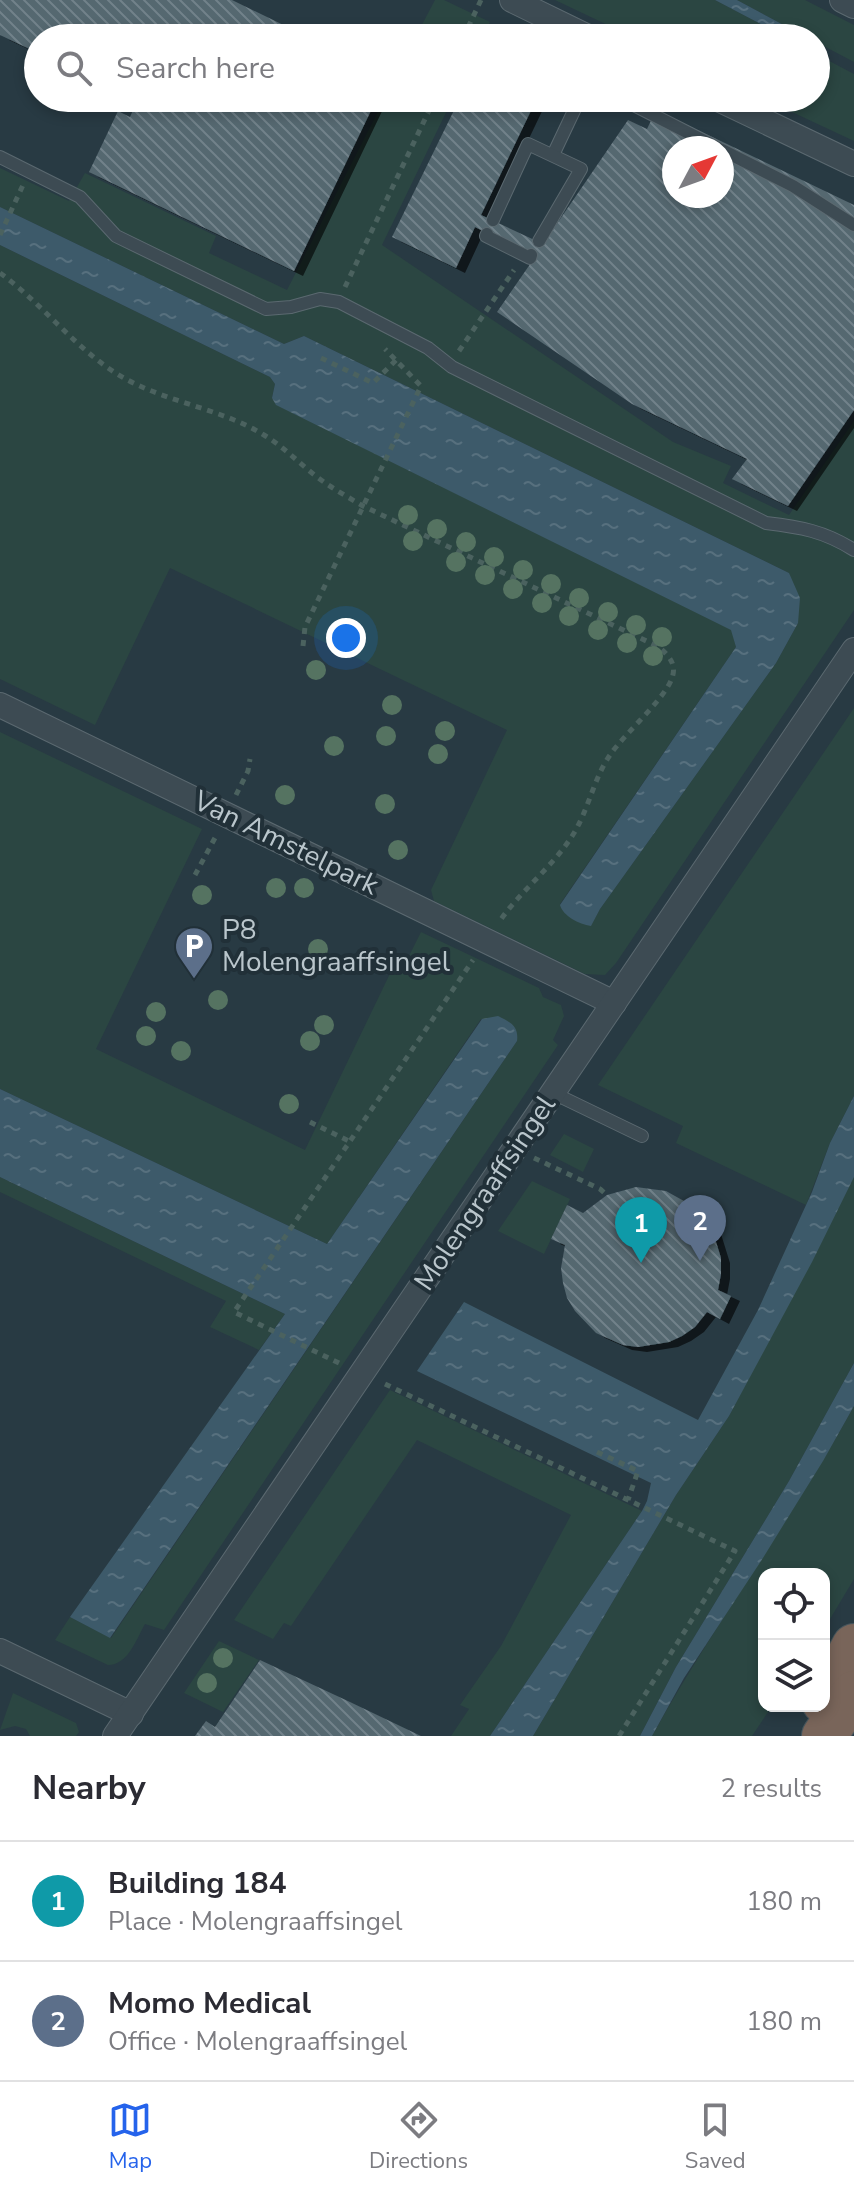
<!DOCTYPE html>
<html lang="en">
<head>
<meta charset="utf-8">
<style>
  :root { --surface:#fff; --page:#f7f7f7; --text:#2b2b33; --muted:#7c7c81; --line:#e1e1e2; --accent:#2563eb }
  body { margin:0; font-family:"Nunito Sans",sans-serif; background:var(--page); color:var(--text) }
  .controls { position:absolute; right:24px; bottom:24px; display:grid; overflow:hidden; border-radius:16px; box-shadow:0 4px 12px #0003 }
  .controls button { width:72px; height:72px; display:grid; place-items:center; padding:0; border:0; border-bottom:2px solid var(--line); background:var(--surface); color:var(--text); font:40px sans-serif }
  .compass { position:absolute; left:662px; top:136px; width:72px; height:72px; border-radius:50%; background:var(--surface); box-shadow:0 4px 12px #0003; rotate:49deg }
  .you { position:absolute; left:346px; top:638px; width:28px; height:28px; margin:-20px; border:6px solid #fff; border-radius:50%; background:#1a73e8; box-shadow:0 0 0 12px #1a73e833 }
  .badge { display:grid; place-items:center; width:52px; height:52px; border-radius:50%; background:var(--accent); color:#fff; font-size:26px; font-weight:700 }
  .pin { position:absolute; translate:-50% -66px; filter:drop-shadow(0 2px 4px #0008) }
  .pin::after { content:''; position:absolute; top:42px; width:28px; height:24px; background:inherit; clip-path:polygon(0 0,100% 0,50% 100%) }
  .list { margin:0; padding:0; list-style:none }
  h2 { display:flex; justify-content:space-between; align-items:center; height:104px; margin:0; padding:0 32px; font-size:34px }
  h2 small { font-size:26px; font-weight:400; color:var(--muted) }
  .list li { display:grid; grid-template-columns:52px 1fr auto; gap:24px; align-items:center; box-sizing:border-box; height:120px; padding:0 32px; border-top:2px solid var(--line) }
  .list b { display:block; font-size:30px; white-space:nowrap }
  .list p { margin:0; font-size:26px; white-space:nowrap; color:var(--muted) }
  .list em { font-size:26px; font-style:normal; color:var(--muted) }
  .icon { flex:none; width:44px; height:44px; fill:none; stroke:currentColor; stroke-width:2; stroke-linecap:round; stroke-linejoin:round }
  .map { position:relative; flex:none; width:854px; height:1736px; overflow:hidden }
  .search { position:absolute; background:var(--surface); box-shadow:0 4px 12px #0003; left:24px; right:24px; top:24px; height:88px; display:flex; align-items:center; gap:20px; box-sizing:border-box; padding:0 28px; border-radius:44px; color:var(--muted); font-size:30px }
  .sheet { height:344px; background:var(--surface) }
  nav { display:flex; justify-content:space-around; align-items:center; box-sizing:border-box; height:112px; border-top:2px solid var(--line); background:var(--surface); font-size:22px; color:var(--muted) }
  nav a { display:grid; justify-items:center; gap:4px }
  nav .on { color:var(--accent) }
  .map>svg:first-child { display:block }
</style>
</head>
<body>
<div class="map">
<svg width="854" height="1736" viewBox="0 0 854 1736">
  <defs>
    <pattern id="water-ripples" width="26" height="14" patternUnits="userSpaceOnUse" patternTransform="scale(2)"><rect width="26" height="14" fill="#3d5a6a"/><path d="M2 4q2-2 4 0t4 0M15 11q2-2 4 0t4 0" fill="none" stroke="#57707e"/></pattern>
    <pattern id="building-back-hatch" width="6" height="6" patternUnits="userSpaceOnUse" patternTransform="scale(2)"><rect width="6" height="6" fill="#546770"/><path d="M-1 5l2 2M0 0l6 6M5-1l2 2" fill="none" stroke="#72828a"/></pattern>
    <filter id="shadow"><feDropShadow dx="9" dy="5" stdDeviation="0" flood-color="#0009"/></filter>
  </defs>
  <rect width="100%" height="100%" fill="#283a43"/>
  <g fill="#2b4642">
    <polygon points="435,0 444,0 490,22 482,38 415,38"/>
    <polygon points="555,0 715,0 787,38 635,38"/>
    <polygon points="737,0 805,0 854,25 854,62 816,42 816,38 808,38"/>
    <polygon points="816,54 854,74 854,141 762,98 816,98"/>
    <polygon points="385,98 453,98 382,245 673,442 731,466 723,483 789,515 854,421 854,610 616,963 605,975 585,974 434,901 431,890 507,730 170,568 95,725 0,679 0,245 270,377 275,384 272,398 277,405 732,630 736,647 560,904 591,925 600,909 776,663 798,623 789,573 304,336 284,344 0,207 0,168 69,201 85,173 216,236 209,253 287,290"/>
    <polygon points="854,708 854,1096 830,1143 806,1205 676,1143 683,1126 598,1085"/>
    <path d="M0,732L202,829L96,1049L305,1150L398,957L407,960L421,932L539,988L543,997L561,1005L564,1016L553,1040L558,1045L164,1630L145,1624C136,1640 128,1665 108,1665L55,1640L70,1617L111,1638L517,1041L481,1019L327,1244L0,1089Z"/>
    <polygon points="564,1134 594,1149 583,1172 550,1155"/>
    <polygon points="0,1177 285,1314 259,1350 210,1327 226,1301 0,1192"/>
    <polygon points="854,1177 854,1363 789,1481 676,1667 640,1736 533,1736 676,1495 729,1416"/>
    <polygon points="532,1181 570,1199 544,1254 498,1231"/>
    <polygon points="390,1390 642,1511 490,1736 451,1736 469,1709 460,1705 501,1646 571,1515 417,1440 291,1626 284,1623 273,1639 234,1620"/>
    <path d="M854,1406V1579L824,1629V1574H764V1706H772L752,1736H652C715,1623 792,1519 854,1406Z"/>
    <polygon points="219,1641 259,1660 223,1712 184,1693"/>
    <polygon points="13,1693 76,1723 79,1732 76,1736 30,1736 26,1729 15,1726 0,1730"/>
  </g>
  <g fill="url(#water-ripples)">
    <polygon points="715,0 737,0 808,38 787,38"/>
    <path d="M0,207L284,344L304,336L789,573L800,598L798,623L776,663L600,909L591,926C579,924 563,916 560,905L736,647L731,630L276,405L272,398L275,384L270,377L0,245Z"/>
    <path d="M498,1016C510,1022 519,1026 517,1041L110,1638L70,1617L285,1314L0,1177V1089L327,1244L482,1019Z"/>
    <polygon points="854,1096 854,1177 812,1262 729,1416 676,1495 533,1736 490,1736 642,1511 647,1501 651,1483 417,1371 464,1302 698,1420 758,1310 812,1192 830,1143"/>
    <polygon points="854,1363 854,1406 823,1461 761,1561 684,1678 652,1736 640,1736 676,1667 789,1481"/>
  </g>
  <g fill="url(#building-back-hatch)" fill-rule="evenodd" filter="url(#shadow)">
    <polygon points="0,0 232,0 310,38 38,38 38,53 0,35"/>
    <polygon points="132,98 377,98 294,271 89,172 118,111 130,117 137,101"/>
    <path d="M460,98H537L481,215L543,244L628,120L647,129L656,110L854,205V410L788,506L732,479L747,459L632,404L497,312L535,257L475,227L456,268L392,237ZM674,148H722V196H674Z"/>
    <polygon points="636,1187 666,1191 693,1206 703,1217 712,1229 721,1258 721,1274 718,1290 731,1296 720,1319 707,1312 695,1327 682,1336 669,1342 638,1347 623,1345 596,1333 575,1311 567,1298 563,1283 561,1268 565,1245 551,1239 567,1205 583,1213 607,1195"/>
    <polygon points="260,1660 350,1702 421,1736 195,1736 206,1721 215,1727"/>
  </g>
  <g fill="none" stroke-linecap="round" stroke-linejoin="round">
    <defs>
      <g id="service">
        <polyline points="620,98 718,148"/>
        <polyline points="722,150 793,186 854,225"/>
        <polyline points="553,155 580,98"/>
        <path d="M0,157L80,197L116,236L266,309L291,307L320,299L339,302L428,348L452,367L766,523C800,527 824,531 854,550"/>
        <polyline points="493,220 528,144 581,169 539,241"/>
        <polyline points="487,234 486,236 530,258 531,255"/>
        <polyline points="553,1093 642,1136"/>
      </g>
      <g id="minor">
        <polyline points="512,0 590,38"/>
        <polyline points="842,0 854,6"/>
        <polyline points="716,98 854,164"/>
        <polyline points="0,705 614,1003"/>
        <polyline points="0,1651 131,1714"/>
        <polyline points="115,1736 854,650"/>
      </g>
      <g id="motorway">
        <polyline points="824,1702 854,1646"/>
        <polyline points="824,1736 854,1693"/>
      </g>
    </defs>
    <use href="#service" stroke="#5b6970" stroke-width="14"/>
    <use href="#minor" stroke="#5b6970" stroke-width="26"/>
    <use href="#motorway" stroke="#47565d" stroke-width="46"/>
    <g stroke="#4b625f" stroke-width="5" stroke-dasharray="6 6" stroke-linecap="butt">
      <polyline points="463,38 481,0"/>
      <polyline points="0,235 23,185"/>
      <path d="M0,273C40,302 70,342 111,370C158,402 217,406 264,435C281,445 296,460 312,473C328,486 346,496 363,506L659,647C669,656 677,664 672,678C665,699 625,733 610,755C594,778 589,808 574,833C554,866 521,890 499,922"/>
      <polyline points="345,287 435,98"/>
      <polyline points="459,351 514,270"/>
      <polyline points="321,358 373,383 396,360"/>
      <polyline points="303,646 305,627 421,386 385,349"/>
      <polyline points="236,795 248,771 250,759"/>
      <polyline points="195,875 216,836"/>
      <polyline points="310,1122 351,1142"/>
      <polyline points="534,1158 600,1189 607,1195"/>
      <polyline points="339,1363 234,1312 473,960"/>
      <polyline points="385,1384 735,1551 619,1736"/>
      <polyline points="597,1452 638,1471 628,1500"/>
    </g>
    <use href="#service" stroke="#3d4b53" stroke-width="12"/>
    <use href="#minor" stroke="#3d4b53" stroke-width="24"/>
    <use href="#motorway" stroke="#79655a" stroke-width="44"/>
  </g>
  <g fill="#557361">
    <circle cx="408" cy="515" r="10"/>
    <circle cx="437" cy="529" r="10"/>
    <circle cx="413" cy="541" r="10"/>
    <circle cx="466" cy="542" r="10"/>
    <circle cx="494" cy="557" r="10"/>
    <circle cx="456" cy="562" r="10"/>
    <circle cx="523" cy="570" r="10"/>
    <circle cx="485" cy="575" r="10"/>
    <circle cx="551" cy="584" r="10"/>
    <circle cx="513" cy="589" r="10"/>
    <circle cx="579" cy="598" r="10"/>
    <circle cx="542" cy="603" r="10"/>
    <circle cx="608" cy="612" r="10"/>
    <circle cx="569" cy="616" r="10"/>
    <circle cx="636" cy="625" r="10"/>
    <circle cx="598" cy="630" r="10"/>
    <circle cx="662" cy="637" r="10"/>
    <circle cx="627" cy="643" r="10"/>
    <circle cx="653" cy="656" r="10"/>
    <circle cx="316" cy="670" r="10"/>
    <circle cx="392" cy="705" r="10"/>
    <circle cx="445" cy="731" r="10"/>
    <circle cx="386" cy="736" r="10"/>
    <circle cx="334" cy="746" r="10"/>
    <circle cx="438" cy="754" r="10"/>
    <circle cx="285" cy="795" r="10"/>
    <circle cx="385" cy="804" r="10"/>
    <circle cx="398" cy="850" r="10"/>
    <circle cx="276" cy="888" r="10"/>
    <circle cx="304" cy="888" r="10"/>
    <circle cx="202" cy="895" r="10"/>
    <circle cx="318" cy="949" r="10"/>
    <circle cx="218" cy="1000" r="10"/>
    <circle cx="156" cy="1012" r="10"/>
    <circle cx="324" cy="1025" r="10"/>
    <circle cx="146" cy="1036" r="10"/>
    <circle cx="310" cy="1041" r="10"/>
    <circle cx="181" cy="1051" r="10"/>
    <circle cx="289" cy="1104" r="10"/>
    <circle cx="223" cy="1658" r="10"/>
    <circle cx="207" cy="1683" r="10"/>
  </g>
  <defs>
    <symbol id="parking-pin" viewBox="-11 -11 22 30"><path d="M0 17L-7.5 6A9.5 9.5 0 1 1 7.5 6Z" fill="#5c6f8a" stroke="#213038"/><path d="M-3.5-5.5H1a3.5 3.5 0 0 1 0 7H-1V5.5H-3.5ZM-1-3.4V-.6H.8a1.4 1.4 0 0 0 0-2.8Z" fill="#fff"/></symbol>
  </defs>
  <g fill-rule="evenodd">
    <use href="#parking-pin" x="172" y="924" width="44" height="60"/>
  </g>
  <g text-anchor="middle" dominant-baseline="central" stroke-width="8" stroke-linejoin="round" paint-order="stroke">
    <g font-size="28" fill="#bac6cc" stroke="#213038">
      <text transform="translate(286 843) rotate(26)">Van Amstelpark</text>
      <text transform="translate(485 1193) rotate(-56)">Molengraaffsingel</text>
    </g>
    <g font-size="28" fill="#bac6cc" stroke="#213038" text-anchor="start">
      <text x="222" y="930">P8<tspan x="222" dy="32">Molengraaffsingel</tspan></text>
    </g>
  </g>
</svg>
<div class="controls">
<button><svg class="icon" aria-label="locate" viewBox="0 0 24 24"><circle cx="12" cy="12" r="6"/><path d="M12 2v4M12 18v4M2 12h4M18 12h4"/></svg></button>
<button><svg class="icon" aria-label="layers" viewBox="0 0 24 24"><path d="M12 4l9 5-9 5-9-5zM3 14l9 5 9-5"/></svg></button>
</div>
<svg class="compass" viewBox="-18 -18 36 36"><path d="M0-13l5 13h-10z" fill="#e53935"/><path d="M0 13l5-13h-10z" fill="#7c7c81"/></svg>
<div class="you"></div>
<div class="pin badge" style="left:641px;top:1263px;background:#0f9aa8">1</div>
<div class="pin badge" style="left:700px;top:1261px;background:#5c6f8a">2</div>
<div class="search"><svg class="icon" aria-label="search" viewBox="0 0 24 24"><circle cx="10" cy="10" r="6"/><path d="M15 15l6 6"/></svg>Search here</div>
</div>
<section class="sheet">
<h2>Nearby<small>2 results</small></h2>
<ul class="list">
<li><span class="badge" style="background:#0f9aa8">1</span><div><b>Building 184</b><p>Place · Molengraaffsingel</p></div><em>180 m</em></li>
<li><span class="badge" style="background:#5c6f8a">2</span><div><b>Momo Medical</b><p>Office · Molengraaffsingel</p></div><em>180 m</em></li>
</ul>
</section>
<nav>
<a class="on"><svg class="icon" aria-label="map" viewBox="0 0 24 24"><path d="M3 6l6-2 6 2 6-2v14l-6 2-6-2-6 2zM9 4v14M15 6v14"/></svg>Map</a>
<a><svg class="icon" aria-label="directions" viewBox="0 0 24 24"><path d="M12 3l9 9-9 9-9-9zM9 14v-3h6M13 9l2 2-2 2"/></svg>Directions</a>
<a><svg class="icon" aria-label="saved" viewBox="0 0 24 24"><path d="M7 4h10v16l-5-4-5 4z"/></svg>Saved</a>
</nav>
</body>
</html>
